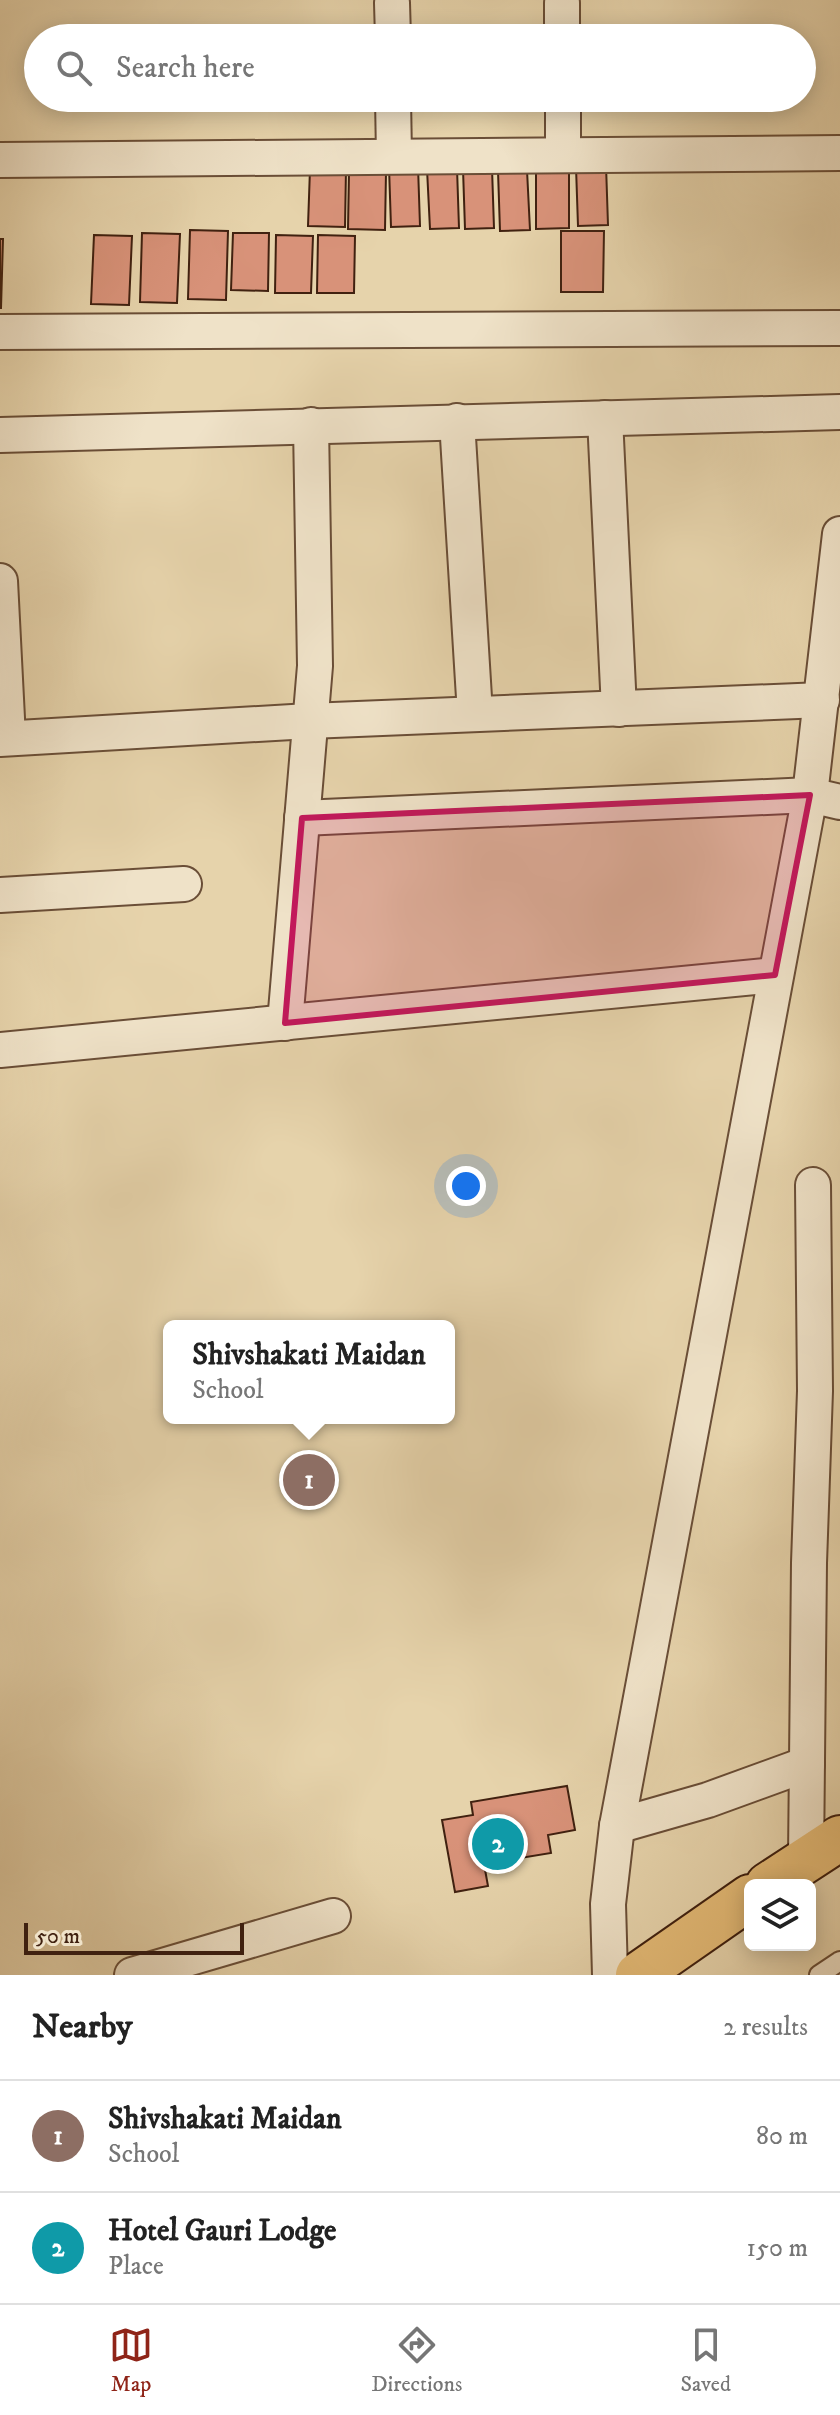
<!DOCTYPE html>
<html lang="en">
<head>
<meta charset="utf-8">
<style>
  :root { --surface:#fff; --page:#f6f6f6; --text:#222; --muted:#767676; --line:#e0e0e0; --accent:#8f2418 }
  body { margin:0; font-family:"IM FELL DW Pica",serif; background:var(--page); color:var(--text) }
  .controls { position:absolute; right:24px; bottom:24px; display:grid; overflow:hidden; border-radius:12px; box-shadow:0 4px 20px #0003 }
  .controls button { width:72px; height:72px; display:grid; place-items:center; padding:0; border:0; border-bottom:2px solid var(--line); background:var(--surface); color:var(--text); font:40px sans-serif }
  .scale { position:absolute; left:24px; bottom:20px; width:220px; box-sizing:border-box; padding-left:8px; border:4px solid #402110; border-top:0; font-size:22px; line-height:28px; white-space:nowrap; color:#402110; -webkit-text-stroke:6px #efe2c8; paint-order:stroke }
  .you { position:absolute; left:466px; top:1186px; width:28px; height:28px; margin:-20px; border:6px solid #fff; border-radius:50%; background:#1a73e8; box-shadow:0 0 0 12px #1a73e833 }
  .badge { display:grid; place-items:center; width:52px; height:52px; border-radius:50%; background:var(--accent); color:#fff; font-size:26px; font-weight:700 }
  .pin { position:absolute; translate:-50% -50%; border:4px solid #fff; box-shadow:0 2px 8px #0006 }
  .popup { position:absolute; left:163px; top:1320px; width:292px; height:104px; box-sizing:border-box; display:grid; place-content:center; border-radius:12px; background:var(--surface); filter:drop-shadow(0 2px 6px #0005); font-size:26px; white-space:nowrap; color:var(--muted) }
  .popup b { font-size:30px; color:var(--text) }
  .popup::after { content:''; position:absolute; left:50%; top:100%; margin-left:-16px; border:16px solid transparent; border-top-color:var(--surface) }
  .list { margin:0; padding:0; list-style:none }
  h2 { display:flex; justify-content:space-between; align-items:center; height:104px; margin:0; padding:0 32px; font-size:34px }
  h2 small { font-size:26px; font-weight:400; color:var(--muted) }
  .list li { display:grid; grid-template-columns:52px 1fr auto; gap:24px; align-items:center; box-sizing:border-box; height:112px; padding:0 32px; border-top:2px solid var(--line) }
  .list b { display:block; font-size:30px; white-space:nowrap }
  .list p { margin:0; font-size:26px; white-space:nowrap; color:var(--muted) }
  .list em { font-size:26px; font-style:normal; color:var(--muted) }
  .icon { flex:none; width:44px; height:44px; fill:none; stroke:currentColor; stroke-width:2; stroke-linecap:round; stroke-linejoin:round }
  .map { position:relative; flex:none; width:840px; height:1975px; overflow:hidden }
  .search { position:absolute; background:var(--surface); box-shadow:0 4px 20px #0003; left:24px; right:24px; top:24px; height:88px; display:flex; align-items:center; gap:20px; box-sizing:border-box; padding:0 28px; border-radius:44px; color:var(--muted); font-size:30px }
  .sheet { height:328px; background:var(--surface) }
  nav { display:flex; justify-content:space-around; align-items:center; box-sizing:border-box; height:112px; border-top:2px solid var(--line); background:var(--surface); font-size:22px; color:var(--muted) }
  nav a { display:grid; justify-items:center; gap:4px }
  nav .on { color:var(--accent) }
  .map>svg:first-child { display:block }
</style>
</head>
<body>
<div class="map">
<svg width="840" height="1975" viewBox="0 0 840 1975">
  <rect width="100%" height="100%" fill="#e6d3ab"/>
  <filter id="stains"><feTurbulence type="fractalNoise" baseFrequency=".0025" numOctaves="4"/><feColorMatrix values="0 0 0 0 .2 0 0 0 0 .09 0 0 0 0 .02 0 0 0 .5 -.17"/></filter>
  <radialGradient id="worn" r=".72"><stop offset=".6" stop-color="#630" stop-opacity="0"/><stop offset="1" stop-color="#630" stop-opacity=".3"/></radialGradient>
  <g fill="#d89279" stroke="#402110" stroke-width="2">
    <polygon points="606,165 608,225 578,226 576,167"/>
    <polygon points="418,166 420,226 391,227 389,167"/>
    <polygon points="536,166 569,166 569,228 536,229"/>
    <polygon points="457,168 459,228 430,229 427,169"/>
    <polygon points="492,168 494,228 465,229 463,169"/>
    <polygon points="310,169 346,169 345,227 308,226"/>
    <polygon points="527,170 530,230 500,231 498,171"/>
    <polygon points="349,172 386,172 385,230 348,229"/>
    <polygon points="190,230 228,231 226,300 188,299"/>
    <polygon points="561,231 604,231 603,292 561,292"/>
    <polygon points="142,233 180,234 177,303 140,302"/>
    <polygon points="233,233 269,233 268,291 231,290"/>
    <polygon points="94,235 132,236 129,305 91,304"/>
    <polygon points="276,235 313,236 311,293 275,293"/>
    <polygon points="318,235 355,236 354,293 317,293"/>
    <polygon points="0,239 3,239 1,308 0,308"/>
    <polygon points="567,1786 575,1830 548,1835 551,1853 484,1864 488,1886 455,1892 442,1820 473,1815 471,1802"/>
  </g>
  <g fill="none" stroke-linecap="round" stroke-linejoin="round">
    <defs>
      <polyline id="service" points="819,1975 840,1961"/>
      <g id="minor">
        <polyline points="392,3 393,38"/>
        <polyline points="562,3 562,38"/>
        <polyline points="393,98 394,156"/>
        <polyline points="563,98 563,155"/>
        <polyline points="0,160 840,153"/>
        <polyline points="0,332 840,328"/>
        <polyline points="605,418 619,709"/>
        <polyline points="457,421 475,714"/>
        <polyline points="0,435 840,412"/>
        <polyline points="0,581 8,738"/>
        <polyline points="0,739 309,721 822,700"/>
        <polyline points="302,818 810,795 840,802"/>
        <polyline points="0,895 184,884"/>
        <polyline points="285,1023 315,666 311,425"/>
        <polyline points="0,1050 775,975"/>
        <polyline points="617,1826 708,1800 807,1764"/>
        <polyline points="806,1859 809,1563 815,1391 813,1185"/>
        <polyline points="132,1975 333,1916"/>
        <polyline points="610,1975 608,1904 617,1826 810,795 840,534"/>
      </g>
      <g id="primary">
        <polyline points="768,1885 840,1838"/>
        <polyline points="638,1975 750,1897"/>
      </g>
    </defs>
    <use href="#service" stroke="#6a4e37" stroke-width="22"/>
    <use href="#minor" stroke="#6a4e37" stroke-width="38"/>
    <use href="#primary" stroke="#402110" stroke-width="48"/>
    <use href="#service" stroke="#efe2c8" stroke-width="18"/>
    <use href="#minor" stroke="#efe2c8" stroke-width="34"/>
    <use href="#primary" stroke="#e3ba76" stroke-width="44"/>
  </g>
  <path fill="#c2185b" fill-opacity="0.2" stroke="#c2185b" stroke-width="6" stroke-linejoin="round" d="M810,795L775,975L285,1023L302,818Z"/>
  <rect width="100%" height="100%" filter="url(#stains)"/>
  <rect width="100%" height="100%" fill="url(#worn)"/>
</svg>
<div class="controls">
<button><svg class="icon" aria-label="layers" viewBox="0 0 24 24"><path d="M12 4l9 5-9 5-9-5zM3 14l9 5 9-5"/></svg></button>
</div>
<div class="scale">50 m</div>
<div class="you"></div>
<div class="pin badge" style="left:309px;top:1480px;background:#8d6e63">1</div>
<div class="popup"><b>Shivshakati Maidan</b>School</div>
<div class="pin badge" style="left:498px;top:1844px;background:#0f9aa8">2</div>
<div class="search"><svg class="icon" aria-label="search" viewBox="0 0 24 24"><circle cx="10" cy="10" r="6"/><path d="M15 15l6 6"/></svg>Search here</div>
</div>
<section class="sheet">
<h2>Nearby<small>2 results</small></h2>
<ul class="list">
<li><span class="badge" style="background:#8d6e63">1</span><div><b>Shivshakati Maidan</b><p>School</p></div><em>80 m</em></li>
<li><span class="badge" style="background:#0f9aa8">2</span><div><b>Hotel Gauri Lodge</b><p>Place</p></div><em>150 m</em></li>
</ul>
</section>
<nav>
<a class="on"><svg class="icon" aria-label="map" viewBox="0 0 24 24"><path d="M3 6l6-2 6 2 6-2v14l-6 2-6-2-6 2zM9 4v14M15 6v14"/></svg>Map</a>
<a><svg class="icon" aria-label="directions" viewBox="0 0 24 24"><path d="M12 3l9 9-9 9-9-9zM9 14v-3h6M13 9l2 2-2 2"/></svg>Directions</a>
<a><svg class="icon" aria-label="saved" viewBox="0 0 24 24"><path d="M7 4h10v16l-5-4-5 4z"/></svg>Saved</a>
</nav>
</body>
</html>
